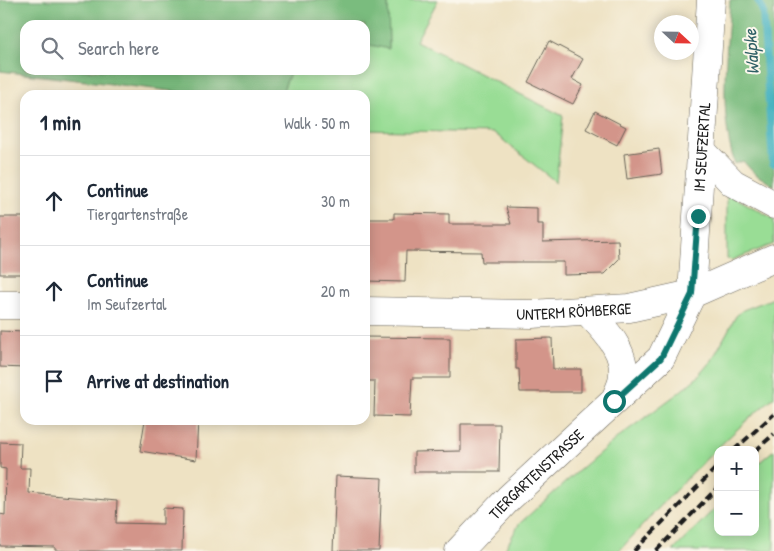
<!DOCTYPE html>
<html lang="en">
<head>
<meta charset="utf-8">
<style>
  :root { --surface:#fff; --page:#f2f2f3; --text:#1f2937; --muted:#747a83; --line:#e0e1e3 }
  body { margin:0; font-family:"Patrick Hand",sans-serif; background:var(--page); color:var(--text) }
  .controls { position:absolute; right:15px; bottom:15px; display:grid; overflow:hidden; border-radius:10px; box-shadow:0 2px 12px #0003 }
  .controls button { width:45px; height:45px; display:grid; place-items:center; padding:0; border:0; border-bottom:1px solid var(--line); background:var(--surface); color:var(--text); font:25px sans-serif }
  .compass { position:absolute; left:654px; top:15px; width:45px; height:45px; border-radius:50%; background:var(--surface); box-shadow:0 2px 12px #0003; rotate:112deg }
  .stop { position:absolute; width:15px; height:15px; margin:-11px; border:4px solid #0f766e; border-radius:50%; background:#fff }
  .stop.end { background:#0f766e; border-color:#fff; box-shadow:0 1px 5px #0008 }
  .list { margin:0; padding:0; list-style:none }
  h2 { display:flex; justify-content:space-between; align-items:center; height:65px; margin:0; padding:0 20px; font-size:21px }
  h2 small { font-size:16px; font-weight:400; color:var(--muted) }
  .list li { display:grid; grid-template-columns:32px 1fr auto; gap:15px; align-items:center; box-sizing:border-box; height:90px; padding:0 20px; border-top:1px solid var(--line) }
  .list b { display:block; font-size:19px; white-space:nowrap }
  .list p { margin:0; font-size:16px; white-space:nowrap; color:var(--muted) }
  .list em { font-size:16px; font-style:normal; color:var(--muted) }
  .icon { flex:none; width:28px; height:28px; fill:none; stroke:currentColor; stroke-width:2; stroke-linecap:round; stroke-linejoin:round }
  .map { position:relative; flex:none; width:774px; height:551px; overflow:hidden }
  .search { position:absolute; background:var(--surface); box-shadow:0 2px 12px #0003; left:20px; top:20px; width:350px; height:55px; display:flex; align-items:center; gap:12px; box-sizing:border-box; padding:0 18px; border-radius:15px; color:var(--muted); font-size:19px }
  .panel { position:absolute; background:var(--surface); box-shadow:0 2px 12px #0003; left:20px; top:90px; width:350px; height:335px; border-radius:15px }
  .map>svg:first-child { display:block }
</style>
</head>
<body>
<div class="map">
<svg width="774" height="551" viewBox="0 0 774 551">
  <rect width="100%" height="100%" fill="#fbf7ec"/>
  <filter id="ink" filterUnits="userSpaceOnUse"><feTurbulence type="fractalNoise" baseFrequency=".02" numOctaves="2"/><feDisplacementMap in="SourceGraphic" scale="10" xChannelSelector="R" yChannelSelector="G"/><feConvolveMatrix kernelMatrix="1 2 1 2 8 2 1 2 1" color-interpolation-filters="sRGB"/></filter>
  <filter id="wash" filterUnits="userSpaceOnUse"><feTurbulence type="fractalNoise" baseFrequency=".0096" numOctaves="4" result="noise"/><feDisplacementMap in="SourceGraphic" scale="20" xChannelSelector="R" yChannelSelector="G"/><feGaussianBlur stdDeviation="1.12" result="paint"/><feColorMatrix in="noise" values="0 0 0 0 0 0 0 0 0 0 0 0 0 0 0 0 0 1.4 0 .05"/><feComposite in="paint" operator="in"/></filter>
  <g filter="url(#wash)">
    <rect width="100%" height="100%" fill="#eee2c3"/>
    <g fill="#99dd95" stroke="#5a7c58">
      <polygon points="388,0 438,0 416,41 563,116 556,182 494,133 365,130 365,95 281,95 291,70 365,70 365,44 389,48"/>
      <polygon points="727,193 774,219 774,244 732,260 727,259"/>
      <path d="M774,298V397C718,444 668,497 619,551H504L519,524L568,480L617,438L677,394L700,375L711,362L736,316L743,310Z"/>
      <polygon points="774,450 774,551 673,551 718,505 718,532 755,532 755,466"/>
    </g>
    <g fill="#7abc7e" stroke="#4b6c4d">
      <polygon points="0,0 388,0 389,49 365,44 365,25 25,25 25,70 291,70 281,95 180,95 180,92 0,71"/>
      <path d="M730,0H774V186L754,173L743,161L735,164C718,113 727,53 730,0Z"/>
    </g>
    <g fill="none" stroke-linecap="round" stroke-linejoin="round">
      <polyline stroke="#43b1bf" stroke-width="8" points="758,0 763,11 773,163"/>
    </g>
    <g id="blocks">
      <g fill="#d3958a">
        <polygon points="549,41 583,59 572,79 583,85 573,104 528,82"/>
        <polygon points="595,111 626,127 617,145 586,129"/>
        <polygon points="659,149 662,174 627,179 624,154"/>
        <polygon points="506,207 537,208 537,224 543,224 543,242 618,240 619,259 604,274 564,275 564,262 482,262 481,252 406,251 405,282 366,281 367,240 365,239 365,219 394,219 394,213 449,214 449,224 511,224"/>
        <rect x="0" y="217" width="25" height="57"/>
        <polygon points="0,331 25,332 25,368 0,367"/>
        <polygon points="365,337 450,338 450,378 412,378 410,417 374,416 375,381 365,381"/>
        <polygon points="552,338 553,369 581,369 581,392 520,392 519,369 516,369 516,339"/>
        <polygon points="145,420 198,420 196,460 140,451"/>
        <polygon points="461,424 500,424 499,472 414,472 414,452 461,451"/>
        <polygon points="0,442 21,443 20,468 30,468 29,493 117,501 116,523 163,524 163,508 183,509 182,551 67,551 55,550 55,547 0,546 0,514 5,515 6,469 0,468"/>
        <polygon points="336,476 382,478 379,551 333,551"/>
      </g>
    </g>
  </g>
  <g filter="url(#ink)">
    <use href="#blocks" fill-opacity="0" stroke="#666156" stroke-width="1"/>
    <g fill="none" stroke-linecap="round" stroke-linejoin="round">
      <defs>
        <g id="minor">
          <path d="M587,311C605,330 629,353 622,382C620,389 617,395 614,401"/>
          <path id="s1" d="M459,551L509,498L661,358L692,294L774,258"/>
        </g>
        <g id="secondary">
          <polyline points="703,152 733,183 774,205"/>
          <polyline points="0,305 25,305"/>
          <path id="s2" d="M365,311L532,314L629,308L692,294L711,0"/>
        </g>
      </defs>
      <use href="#minor" stroke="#666156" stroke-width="29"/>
      <use href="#secondary" stroke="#666156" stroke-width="29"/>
      <use href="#minor" stroke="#fff" stroke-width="28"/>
      <use href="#secondary" stroke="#fff" stroke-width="28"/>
      <g stroke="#1c1c1c" stroke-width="4" stroke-dasharray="8 4" stroke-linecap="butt">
        <polyline points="734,450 774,414"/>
        <polyline points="755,451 774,434"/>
        <polyline points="634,551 718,466"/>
        <polyline points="656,551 718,487"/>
      </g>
    </g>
  </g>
  <g fill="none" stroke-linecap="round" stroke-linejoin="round" filter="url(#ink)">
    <polyline stroke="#0f766e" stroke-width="6" points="614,401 661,358 692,294 698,216"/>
  </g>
  <g text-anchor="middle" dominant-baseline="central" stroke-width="4" stroke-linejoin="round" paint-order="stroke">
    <g font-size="16" fill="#1c1c1c" stroke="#fbf7ec">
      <text stroke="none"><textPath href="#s2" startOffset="476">IM SEUFZERTAL</textPath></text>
      <text stroke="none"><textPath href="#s2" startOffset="209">UNTERM RÖMBERGE</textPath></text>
      <text stroke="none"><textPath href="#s1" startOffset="109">TIERGARTENSTRASSE</textPath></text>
    </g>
    <g font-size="18" font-style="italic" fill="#2e5f65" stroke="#fbf7ec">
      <text transform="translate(751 52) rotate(-94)">Walpke</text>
    </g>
  </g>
</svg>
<div class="controls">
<button>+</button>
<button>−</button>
</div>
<svg class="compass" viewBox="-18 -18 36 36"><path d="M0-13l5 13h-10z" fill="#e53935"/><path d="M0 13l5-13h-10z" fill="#747a83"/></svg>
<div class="stop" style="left:614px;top:401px"></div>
<div class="stop end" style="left:698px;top:216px"></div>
<div class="search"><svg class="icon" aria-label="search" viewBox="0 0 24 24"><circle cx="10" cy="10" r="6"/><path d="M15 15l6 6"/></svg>Search here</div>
<section class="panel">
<h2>1 min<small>Walk · 50 m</small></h2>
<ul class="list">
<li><svg class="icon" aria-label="ahead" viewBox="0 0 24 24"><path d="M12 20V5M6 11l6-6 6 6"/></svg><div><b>Continue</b><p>Tiergartenstraße</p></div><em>30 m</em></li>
<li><svg class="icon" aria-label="ahead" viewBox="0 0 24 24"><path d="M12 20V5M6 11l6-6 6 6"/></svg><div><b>Continue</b><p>Im Seufzertal</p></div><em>20 m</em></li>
<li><svg class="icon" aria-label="arrive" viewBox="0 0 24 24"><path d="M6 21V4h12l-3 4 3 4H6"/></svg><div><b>Arrive at destination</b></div></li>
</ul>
</section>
</div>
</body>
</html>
